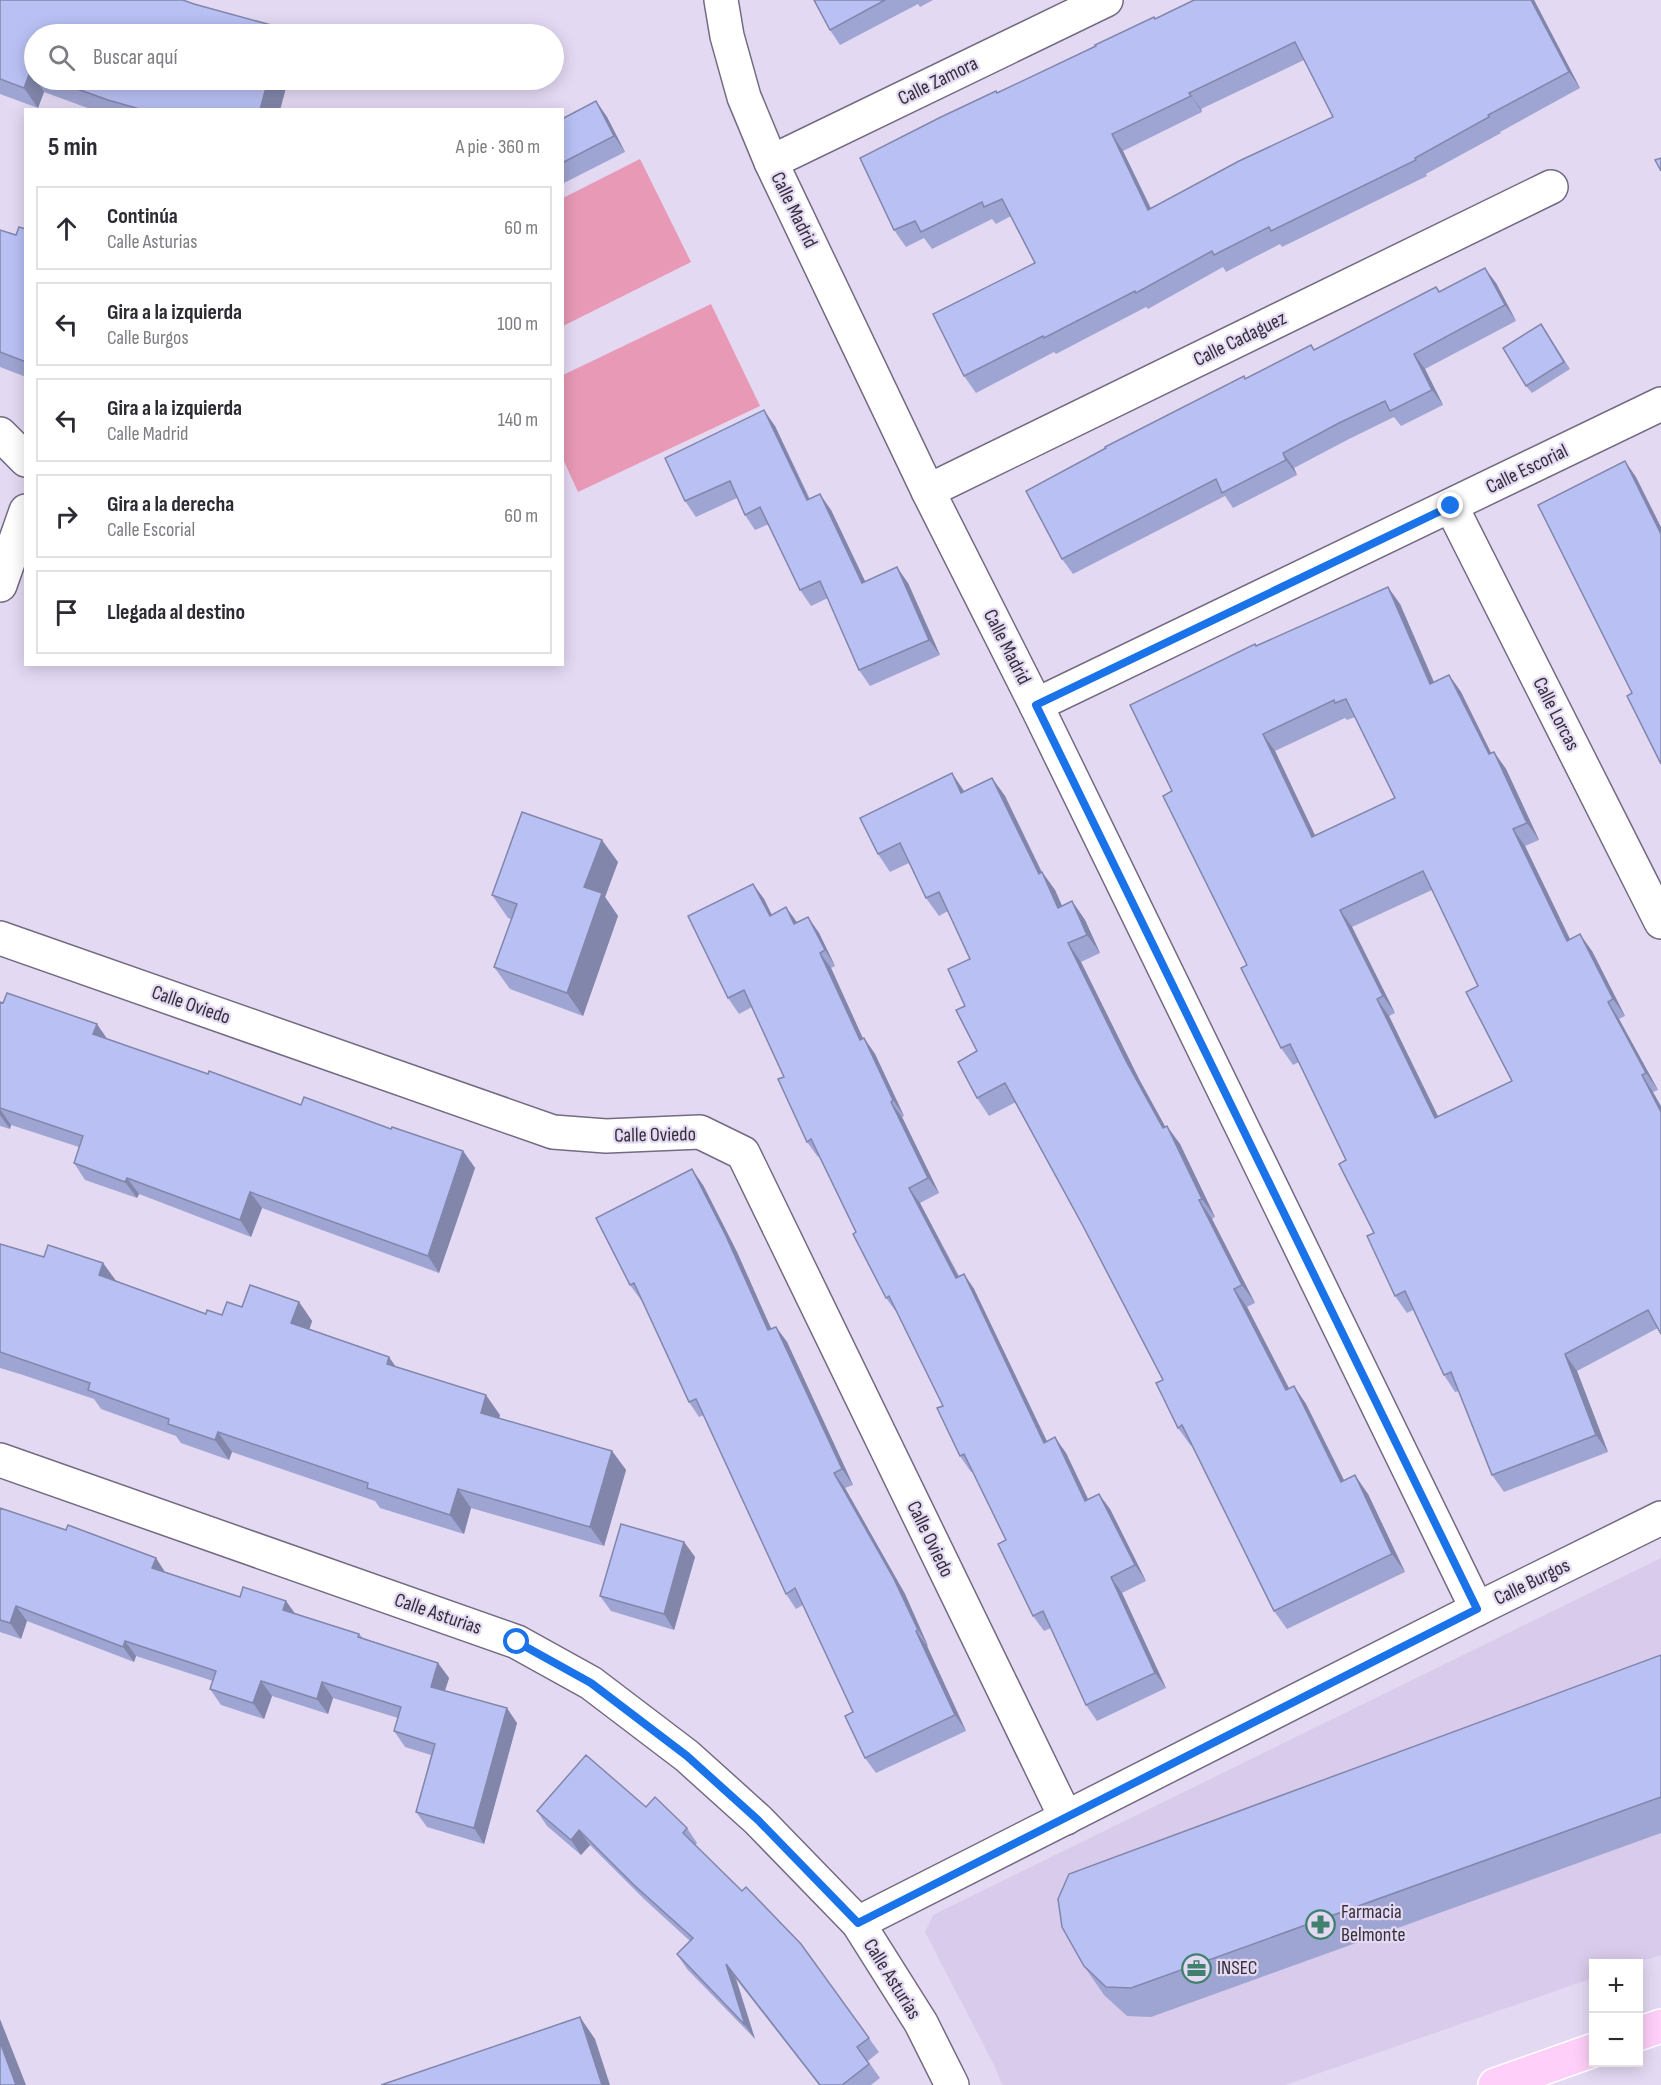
<!DOCTYPE html>
<html lang="es">
<head>
<meta charset="utf-8">
<style>
  :root { --surface:#fff; --page:#f7f7f7; --text:#2b2b33; --muted:#7c7c81; --line:#e1e1e2 }
  body { margin:0; font-family:"Sofia Sans Condensed",sans-serif; background:var(--page); color:var(--text) }
  .controls { position:absolute; right:18px; bottom:18px; display:grid; overflow:hidden; border-radius:0px; box-shadow:0 3px 15px #0003 }
  .controls button { width:54px; height:54px; display:grid; place-items:center; padding:0; border:0; border-bottom:2px solid var(--line); background:var(--surface); color:var(--text); font:30px sans-serif }
  .stop { position:absolute; width:18px; height:18px; margin:-14px; border:4px solid #1a73e8; border-radius:50%; background:#fff }
  .stop.end { background:#1a73e8; border-color:#fff; box-shadow:0 2px 6px #0008 }
  .list { margin:0; padding:0; list-style:none }
  h2 { display:flex; justify-content:space-between; align-items:center; height:78px; margin:0; padding:0 24px; font-size:26px }
  h2 small { font-size:20px; font-weight:400; color:var(--muted) }
  .list li { display:grid; grid-template-columns:39px 1fr auto; gap:18px; align-items:center; box-sizing:border-box; height:84px; margin:0 12px 12px; padding:0 12px; border:2px solid var(--line); border-radius:0px }
  .list b { display:block; font-size:22px; white-space:nowrap }
  .list p { margin:0; font-size:20px; white-space:nowrap; color:var(--muted) }
  .list em { font-size:20px; font-style:normal; color:var(--muted) }
  .icon { flex:none; width:33px; height:33px; fill:none; stroke:currentColor; stroke-width:2; stroke-linecap:round; stroke-linejoin:round }
  .map { position:relative; flex:none; width:1661px; height:2085px; overflow:hidden }
  .search { position:absolute; background:var(--surface); box-shadow:0 3px 15px #0003; left:24px; top:24px; width:540px; height:66px; display:flex; align-items:center; gap:15px; box-sizing:border-box; padding:0 21px; border-radius:33px; color:var(--muted); font-size:22px }
  .panel { position:absolute; background:var(--surface); box-shadow:0 3px 15px #0003; left:24px; top:108px; width:540px; height:558px; border-radius:0px }
  .map>svg:first-child { display:block }
</style>
</head>
<body>
<div class="map">
<svg width="1661" height="2085" viewBox="0 0 1661 2085">
  <rect width="100%" height="100%" fill="#e4d9f3"/>
  <polygon fill="#d9cbeb" points="1661,1558 1661,1955 1636,1963 1594,1964 1593,1978 1285,2085 1002,2085 994,2065 925,1932 933,1915"/>
  <g fill="#e899b5">
    <polygon points="640,159 691,262 563,326 563,198"/>
    <polygon points="711,304 760,406 578,492 563,459 563,375"/>
  </g>
  <g fill="none" stroke-linecap="round" stroke-linejoin="round">
    <defs>
      <g id="minor">
        <polyline points="721,0 727,36 744,97 771,162 928,491 1036,705 1477,1609"/>
        <polyline points="771,162 1106,0"/>
        <polyline points="0,434 26,460"/>
        <polyline points="928,491 1551,187"/>
        <polyline points="1451,506 1661,922"/>
        <polyline points="0,585 26,511"/>
        <polyline points="1036,705 1661,404"/>
        <polyline points="0,938 553,1132 606,1136 700,1132 743,1153 1066,1818"/>
        <polyline points="0,1460 517,1642 591,1683 687,1756 758,1820 858,1923 921,2023 952,2085"/>
        <polyline points="858,1923 1477,1609 1661,1518"/>
      </g>
      <g id="major">
        <polyline points="1638,2034 1661,2026"/>
        <polyline points="1495,2085 1594,2050"/>
      </g>
    </defs>
    <use href="#minor" stroke="#746a81" stroke-width="36"/>
    <use href="#major" stroke="#fff" stroke-width="36"/>
    <use href="#minor" stroke="#fff" stroke-width="33"/>
    <use href="#major" stroke="#fecff8" stroke-width="33"/>
  </g>
  <g fill="#9fa5d2" fill-rule="evenodd">
    <polygon points="0,0 194,4 282,28 286,34 34,34 34,80 288,80 280,110 93,110 44,92 38,108 0,94"/>
    <polygon points="814,0 933,0 920,7 918,4 840,45 830,30"/>
    <path d="M1534,0L1580,88L1500,132L1501,133L1426,174L1427,176L1282,247L1280,244L1226,272L1223,267L1148,309L1146,307L1056,354L1054,352L976,393L964,376L1035,263L1011,216L996,224L992,219L932,249L924,238L906,247L894,230L998,93L1155,19ZM1304,60L1333,117L1151,208L1123,151L1202,112L1201,109Z"/>
    <polygon points="596,101 607,117 625,152 562,184 562,119"/>
    <polygon points="26,229 26,377 0,367 0,230 16,235"/>
    <polygon points="1496,283 1516,321 1425,369 1443,405 1401,426 1394,417 1349,439 1294,468 1297,475 1233,508 1225,496 1073,574 1062,559 1246,379 1314,350 1436,287 1440,292"/>
    <polygon points="1546,331 1570,369 1532,393 1526,386"/>
    <polygon points="775,426 810,499 831,510 865,581 908,583 940,655 870,686 859,670 828,598 811,606 800,590 769,524 755,530 745,515 737,498 696,517 685,501"/>
    <path d="M1400,604L1434,682L1449,675L1461,692L1491,753L1494,752L1506,769L1539,840L1525,846L1570,939L1592,951L1625,1016L1619,1019L1658,1090L1653,1092L1658,1328L1577,1371L1608,1452L1504,1492L1492,1475L1459,1391L1455,1392L1444,1375L1413,1310L1407,1313L1395,1296L1374,1233L1346,1160L1299,1062L1293,1065L1281,1048L1247,965L1172,791L1256,646ZM1355,717L1395,798L1315,836L1275,751L1345,718L1347,720ZM1432,890L1478,986L1512,1081L1438,1116L1389,1016L1395,1013L1352,927Z"/>
    <polygon points="992,778 1005,796 1042,872 1055,890 1062,906 1072,901 1085,920 1100,953 1081,962 1139,1079 1165,1127 1180,1144 1215,1217 1212,1219 1255,1303 1247,1307 1289,1388 1294,1386 1306,1404 1344,1481 1368,1494 1405,1572 1287,1629 1274,1611 1192,1445 1191,1446 1178,1428 1163,1380 1083,1226 1016,1102 989,1116 977,1098 977,1051 965,1006 970,959 948,911 939,916 926,898 909,863 890,872 878,854 964,792"/>
    <polygon points="618,862 605,897 618,916 583,1016 510,989 494,967 511,919 508,918 492,895"/>
    <polygon points="753,884 764,899 772,915 786,907 797,922 808,917 819,933 835,966 831,968 863,1039 864,1038 875,1054 904,1116 902,1117 939,1193 920,1203 959,1276 964,1274 974,1289 1047,1442 1066,1453 1088,1499 1110,1509 1146,1581 1122,1593 1166,1688 1097,1721 1086,1705 1051,1628 1044,1631 1033,1616 1006,1540 973,1471 971,1472 960,1456 943,1406 897,1313 886,1298 856,1232 819,1156 818,1157 807,1142 784,1077 752,1007 739,1014 728,998"/>
    <polygon points="0,1002 208,1074 301,1105 391,1129 463,1151 475,1168 439,1273 262,1208 251,1237 139,1194 137,1198 85,1180 74,1163 79,1147 11,1125 10,1129 0,1126"/>
    <polygon points="703,1185 737,1252 771,1329 776,1327 787,1342 853,1485 845,1488 905,1594 928,1646 927,1646 966,1731 876,1773 865,1758 853,1712 803,1605 796,1609 786,1594 704,1415 699,1417 689,1402 642,1300 641,1300 630,1285"/>
    <polygon points="0,1244 44,1257 103,1263 115,1281 206,1314 222,1315 242,1307 299,1302 312,1321 309,1330 396,1367 500,1415 499,1418 612,1451 626,1470 604,1546 471,1508 464,1534 380,1508 375,1501 232,1452 229,1460 181,1443 176,1436 101,1409 94,1399 23,1375 0,1368"/>
    <polygon points="0,1508 66,1530 156,1558 165,1572 240,1597 286,1601 295,1613 359,1634 363,1638 438,1663 449,1678 445,1691 517,1723 484,1844 427,1827 416,1812 431,1755 405,1747 394,1731 398,1718 333,1698 328,1714 272,1696 264,1719 221,1705 210,1689 213,1681 136,1656 134,1662 27,1621 21,1639 0,1632"/>
    <polygon points="684,1542 695,1557 674,1630 611,1611 600,1596"/>
    <polygon points="1661,1655 1661,1833 1151,2017 1127,2016 1104,1995 1084,1966"/>
    <polygon points="646,1807 687,1828 697,1843 695,1845 742,1891 801,1944 879,2052 868,2061 880,2078 871,2085 819,2085 736,1979 755,2039 687,1969 677,1954 690,1941 644,1899 590,1845 581,1855 547,1826 537,1811"/>
  </g>
  <g fill="#8286ab">
    <polygon points="1531,0 1534,0 1580,88 1569,72"/>
    <polygon points="282,28 286,34 280,34"/>
    <polygon points="30,72 34,78 34,80 36,80 44,92 38,108 24,88"/>
    <polygon points="268,80 288,80 280,110 260,110"/>
    <polygon points="1189,93 1201,109 1202,112 1191,96"/>
    <polygon points="596,101 607,117 625,152 614,136"/>
    <polygon points="1112,134 1123,151 1159,226 1148,210"/>
    <polygon points="1485,268 1496,283 1516,321 1505,305"/>
    <polygon points="1414,354 1425,369 1443,405 1432,390"/>
    <polygon points="764,410 775,426 817,516 807,500"/>
    <polygon points="1283,453 1294,468 1297,475 1286,460"/>
    <polygon points="1625,461 1636,477 1661,527 1661,534"/>
    <polygon points="820,494 831,510 873,598 862,583"/>
    <polygon points="897,567 908,583 940,655 929,640"/>
    <polygon points="1388,587 1400,604 1442,701 1430,684"/>
    <polygon points="1449,675 1461,692 1500,771 1489,754"/>
    <polygon points="1263,734 1275,751 1324,854 1312,837"/>
    <polygon points="1494,752 1506,769 1539,840 1527,823"/>
    <polygon points="952,773 964,791 961,793"/>
    <polygon points="992,778 1005,796 1051,892 1039,874"/>
    <polygon points="1513,829 1525,846 1579,958 1567,941"/>
    <polygon points="602,840 618,862 605,897 618,916 583,1016 567,993 584,887"/>
    <polygon points="1042,872 1055,890 1071,926 1058,908"/>
    <polygon points="753,884 764,899 780,932 770,916"/>
    <polygon points="1072,901 1085,920 1100,953 1087,935"/>
    <polygon points="786,907 797,923 794,924"/>
    <polygon points="1340,910 1352,927 1395,1013 1383,996"/>
    <polygon points="808,917 819,933 835,966 825,950"/>
    <polygon points="1580,934 1592,951 1625,1016 1613,999"/>
    <polygon points="1068,943 1081,962 1139,1079 1176,1146 1163,1128 1126,1061"/>
    <polygon points="820,953 831,968 871,1056 860,1040"/>
    <polygon points="1377,999 1389,1016 1447,1135 1435,1118"/>
    <polygon points="1608,1002 1619,1019 1658,1090 1646,1073"/>
    <polygon points="97,1024 108,1040 93,1034"/>
    <polygon points="864,1038 875,1054 904,1116 893,1100"/>
    <polygon points="1642,1075 1653,1092 1661,1106 1661,1112"/>
    <polygon points="891,1102 902,1117 939,1193 928,1178"/>
    <polygon points="0,1109 11,1125 10,1129 0,1115"/>
    <polygon points="1167,1126 1180,1144 1215,1217 1202,1199"/>
    <polygon points="463,1151 475,1168 439,1273 428,1256"/>
    <polygon points="692,1169 703,1185 737,1252 779,1346 768,1330"/>
    <polygon points="127,1178 139,1194 137,1198 125,1182"/>
    <polygon points="909,1188 920,1203 967,1293 956,1278"/>
    <polygon points="250,1192 262,1208 251,1237 240,1220"/>
    <polygon points="1199,1200 1212,1219 1255,1303 1242,1285"/>
    <polygon points="103,1263 117,1282 99,1275"/>
    <polygon points="964,1274 974,1289 1055,1458 1044,1443"/>
    <polygon points="1234,1289 1247,1307 1299,1408 1286,1390"/>
    <polygon points="299,1302 312,1321 305,1343 291,1323"/>
    <polygon points="776,1327 787,1342 853,1485 842,1469"/>
    <polygon points="1565,1354 1577,1371 1608,1452 1596,1435"/>
    <polygon points="389,1357 403,1377 387,1364"/>
    <polygon points="1294,1386 1306,1404 1354,1500 1341,1482"/>
    <polygon points="486,1395 500,1415 495,1432 481,1413"/>
    <polygon points="218,1432 232,1452 229,1460 215,1440"/>
    <polygon points="1055,1437 1066,1453 1096,1516 1085,1501"/>
    <polygon points="612,1451 626,1470 604,1546 590,1527"/>
    <polygon points="834,1473 845,1488 905,1594 928,1646 918,1630"/>
    <polygon points="1355,1475 1368,1494 1405,1572 1392,1554"/>
    <polygon points="458,1489 471,1508 464,1534 450,1515"/>
    <polygon points="1099,1494 1110,1509 1146,1581 1135,1565"/>
    <polygon points="684,1542 695,1557 674,1630 664,1614"/>
    <polygon points="156,1558 166,1574 152,1568"/>
    <polygon points="1111,1577 1122,1593 1166,1688 1155,1673"/>
    <polygon points="286,1601 297,1617 283,1610"/>
    <polygon points="16,1606 27,1621 21,1639 10,1623"/>
    <polygon points="916,1631 927,1646 966,1731 955,1715"/>
    <polygon points="125,1641 136,1656 134,1662 123,1647"/>
    <polygon points="438,1663 449,1678 441,1702 431,1687"/>
    <polygon points="261,1681 272,1696 264,1719 253,1703"/>
    <polygon points="322,1682 333,1698 328,1714 317,1699"/>
    <polygon points="507,1708 517,1723 484,1844 474,1828"/>
    <polygon points="579,1830 590,1845 581,1855 571,1840"/>
    <polygon points="726,1964 736,1979 755,2039 745,2025"/>
    <polygon points="580,2017 595,2039 610,2085 602,2085"/>
    <polygon points="0,2019 26,2085 16,2085 0,2042"/>
  </g>
  <g fill="#b9c0f4" stroke="#8286ab" stroke-width="1.5" fill-rule="evenodd">
    <polygon points="0,0 183,0 194,4 282,28 280,34 34,34 34,73 30,72 24,88 0,79"/>
    <polygon points="814,0 885,0 830,30"/>
    <path d="M1194,0H1531L1569,72L1488,115L1489,117L1415,158L1416,160L1271,231L1269,227L1214,255L1212,251L1136,293L1135,291L1044,338L1043,336L964,376L933,314L1035,263L1002,199L984,207L982,202L921,232L915,221L894,230L860,158L941,117L996,91L997,93L1096,46L1095,45L1154,17L1155,19ZM1295,42L1333,117L1239,161L1148,210L1112,134L1191,96L1189,93Z"/>
    <polygon points="52,80 268,80 260,110 143,110 108,100"/>
    <polygon points="596,101 614,136 562,163 562,119"/>
    <polygon points="1661,158 1661,171 1655,160"/>
    <polygon points="19,227 26,229 26,362 0,352 0,230 16,235"/>
    <polygon points="1485,268 1505,305 1414,354 1432,390 1390,411 1385,401 1339,423 1283,453 1286,460 1222,493 1216,479 1062,559 1026,491 1106,448 1105,447 1244,376 1245,379 1311,345 1314,350 1436,287 1439,292"/>
    <polygon points="1541,324 1564,362 1526,386 1503,348"/>
    <polygon points="764,410 807,500 820,494 862,583 897,567 929,640 859,670 820,581 800,590 760,507 745,515 730,481 685,501 665,458"/>
    <polygon points="1625,461 1661,534 1661,764 1627,696 1632,693 1538,505"/>
    <path d="M1388,587L1430,684L1449,675L1489,754L1494,752L1527,823L1513,829L1567,941L1580,934L1613,999L1608,1002L1646,1073L1642,1075L1661,1112V1334L1648,1310L1565,1354L1596,1435L1492,1475L1451,1372L1444,1375L1405,1291L1395,1296L1367,1236L1374,1233L1339,1164L1346,1160L1290,1044L1281,1048L1241,968L1247,965L1163,796L1172,791L1130,705L1255,644L1256,646ZM1346,699L1395,798L1312,837L1263,734L1334,700L1335,703ZM1423,871L1478,986L1466,992L1512,1081L1435,1118L1377,999L1383,996L1340,910Z"/>
    <polygon points="952,773 961,793 992,778 1039,874 1042,872 1058,908 1072,901 1087,935 1068,943 1126,1061 1163,1128 1167,1126 1202,1199 1199,1200 1242,1285 1234,1289 1286,1390 1294,1386 1341,1482 1355,1475 1392,1554 1274,1611 1182,1425 1178,1428 1156,1383 1163,1380 1083,1226 1005,1083 977,1098 958,1062 977,1051 956,1010 965,1006 948,969 970,959 939,892 926,898 900,843 878,854 860,818"/>
    <polygon points="522,812 602,840 584,887 602,893 567,993 494,967 517,904 492,895"/>
    <polygon points="753,884 770,916 786,907 794,924 808,917 825,950 820,953 860,1040 864,1038 893,1100 891,1102 928,1178 909,1188 956,1278 964,1274 1044,1443 1055,1437 1085,1501 1099,1494 1135,1565 1111,1577 1155,1673 1086,1705 1043,1611 1033,1616 998,1544 1006,1540 964,1454 960,1456 937,1408 943,1406 889,1296 886,1298 853,1234 856,1232 811,1139 807,1142 778,1079 784,1077 744,990 728,998 688,916"/>
    <polygon points="7,993 97,1024 93,1034 208,1074 209,1071 301,1105 304,1097 391,1129 392,1127 463,1151 428,1256 250,1192 240,1220 127,1178 125,1182 74,1163 83,1136 0,1108 0,1002 3,1003"/>
    <polygon points="692,1169 726,1236 768,1330 776,1327 842,1469 834,1473 894,1579 918,1630 916,1631 955,1715 865,1758 845,1716 853,1712 795,1588 786,1594 696,1399 689,1402 634,1283 630,1285 596,1218"/>
    <polygon points="0,1244 44,1257 48,1245 103,1263 99,1275 206,1314 207,1310 222,1315 227,1302 242,1307 250,1285 299,1302 291,1323 389,1357 387,1364 486,1395 481,1413 612,1451 590,1527 458,1489 450,1515 367,1488 368,1483 218,1432 215,1440 168,1424 169,1419 88,1390 90,1383 0,1352"/>
    <polygon points="0,1508 66,1530 68,1525 156,1558 152,1568 240,1597 243,1587 286,1601 283,1610 359,1634 358,1637 438,1663 431,1687 507,1708 474,1828 416,1812 435,1744 394,1731 401,1707 322,1682 317,1699 261,1681 253,1703 210,1689 216,1671 125,1641 123,1647 16,1606 10,1623 0,1620"/>
    <polygon points="621,1524 684,1542 664,1614 600,1596"/>
    <polygon points="1661,1655 1661,1797 1131,1988 1106,1987 1084,1966 1062,1927 1058,1899 1069,1874"/>
    <polygon points="586,1755 646,1807 655,1797 687,1828 683,1833 742,1891 746,1887 801,1944 869,2038 857,2047 869,2064 842,2085 820,2085 726,1964 745,2025 677,1954 693,1938 634,1885 579,1830 571,1840 537,1811"/>
    <polygon points="580,2017 602,2085 381,2085"/>
    <polygon points="0,2042 16,2085 0,2085"/>
  </g>
  <g fill="none" stroke-linecap="round" stroke-linejoin="round">
    <polyline stroke="#1a73e8" stroke-width="8" points="517,1642 591,1683 687,1756 758,1820 858,1923 1477,1609 1036,705 1451,506"/>
  </g>
  <defs>
    <symbol id="pharmacy-ring" viewBox="-11 -11 22 22"><circle r="9.5" fill="#e4d9f3" stroke="#40806e" stroke-width="1.5"/><path d="M-2-6h4v4h4v4h-4v4h-4v-4h-4v-4h4Z" fill="#40806e"/></symbol>
    <symbol id="office-ring" viewBox="-11 -11 22 22"><circle r="9.5" fill="#e4d9f3" stroke="#40806e" stroke-width="1.5"/><path d="M-6-3h4V-5.5h4V-3h4V5H-6ZM-1-4.5V-3h2v-1.5ZM-6 0V1H6V0Z" fill="#40806e"/></symbol>
  </defs>
  <g fill-rule="evenodd">
    <use href="#pharmacy-ring" x="1304" y="1908" width="33" height="33"/>
    <use href="#office-ring" x="1180" y="1952" width="33" height="33"/>
  </g>
  <g text-anchor="middle" dominant-baseline="central" stroke-width="4.5" stroke-linejoin="round" paint-order="stroke">
    <g font-size="20" fill="#342f39" stroke="#e4d9f3">
      <text transform="translate(938 81) rotate(-26)">Calle Zamora</text>
      <text transform="translate(794 210) rotate(64)">Calle Madrid</text>
      <text transform="translate(1240 339) rotate(-26)">Calle Cadaguez</text>
      <text transform="translate(1527 469) rotate(-26)">Calle Escorial</text>
      <text transform="translate(1007 647) rotate(63)">Calle Madrid</text>
      <text transform="translate(1556 714) rotate(63)">Calle Lorcas</text>
      <text transform="translate(191 1005) rotate(19)">Calle Oviedo</text>
      <text transform="translate(655 1135) rotate(-1)">Calle Oviedo</text>
      <text transform="translate(930 1539) rotate(64)">Calle Oviedo</text>
      <text transform="translate(1532 1582) rotate(-26)">Calle Burgos</text>
      <text transform="translate(438 1614) rotate(19)">Calle Asturias</text>
      <text transform="translate(892 1979) rotate(58)">Calle Asturias</text>
    </g>
    <g font-size="20" fill="#342f39" stroke="#e4d9f3" text-anchor="start">
      <text x="1341" y="1912">Farmacia<tspan x="1341" dy="23">Belmonte</tspan></text>
      <text x="1217" y="1968">INSEC</text>
    </g>
  </g>
</svg>
<div class="controls">
<button>+</button>
<button>−</button>
</div>
<div class="stop" style="left:517px;top:1642px"></div>
<div class="stop end" style="left:1451px;top:506px"></div>
<div class="search"><svg class="icon" aria-label="search" viewBox="0 0 24 24"><circle cx="10" cy="10" r="6"/><path d="M15 15l6 6"/></svg>Buscar aquí</div>
<section class="panel">
<h2>5 min<small>A pie · 360 m</small></h2>
<ul class="list">
<li><svg class="icon" aria-label="ahead" viewBox="0 0 24 24"><path d="M12 20V5M6 11l6-6 6 6"/></svg><div><b>Continúa</b><p>Calle Asturias</p></div><em>60 m</em></li>
<li><svg class="icon" aria-label="left" viewBox="0 0 24 24"><path d="M17 20v-9H6M10 6l-5 5 5 5"/></svg><div><b>Gira a la izquierda</b><p>Calle Burgos</p></div><em>100 m</em></li>
<li><svg class="icon" aria-label="left" viewBox="0 0 24 24"><path d="M17 20v-9H6M10 6l-5 5 5 5"/></svg><div><b>Gira a la izquierda</b><p>Calle Madrid</p></div><em>140 m</em></li>
<li><svg class="icon" aria-label="right" viewBox="0 0 24 24"><path d="M7 20v-9h11M14 6l5 5-5 5"/></svg><div><b>Gira a la derecha</b><p>Calle Escorial</p></div><em>60 m</em></li>
<li><svg class="icon" aria-label="arrive" viewBox="0 0 24 24"><path d="M6 21V4h12l-3 4 3 4H6"/></svg><div><b>Llegada al destino</b></div></li>
</ul>
</section>
</div>
</body>
</html>
